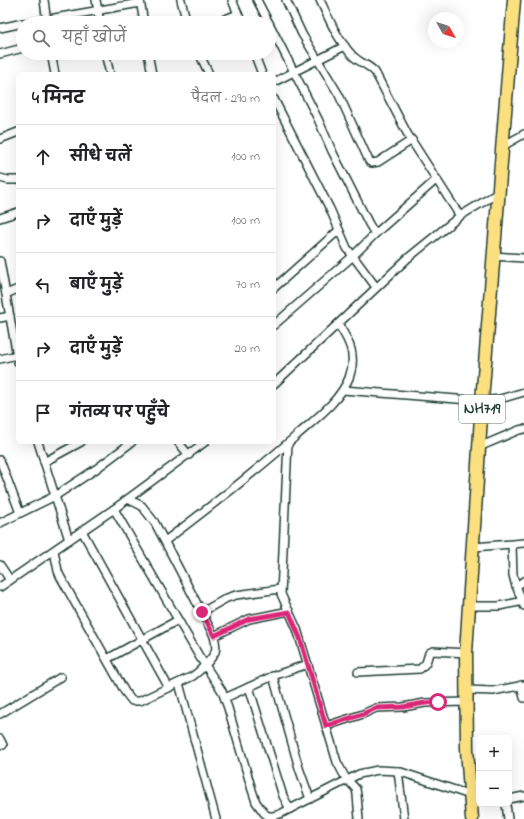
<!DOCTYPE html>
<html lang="hi">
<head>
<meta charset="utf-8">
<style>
  :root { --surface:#fff; --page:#f6f6f6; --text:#202124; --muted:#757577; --line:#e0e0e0 }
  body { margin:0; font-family:"Indie Flower","Playpen Sans Deva",sans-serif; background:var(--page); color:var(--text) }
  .controls { position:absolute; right:12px; bottom:12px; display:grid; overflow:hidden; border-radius:6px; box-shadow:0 4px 16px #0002 }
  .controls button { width:36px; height:36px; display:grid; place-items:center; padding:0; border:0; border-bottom:1px solid var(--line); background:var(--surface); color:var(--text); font:20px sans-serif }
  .compass { position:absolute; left:428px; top:12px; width:36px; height:36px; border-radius:50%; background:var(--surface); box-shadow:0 4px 16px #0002; rotate:129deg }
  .stop { position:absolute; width:12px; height:12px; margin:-9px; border:3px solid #db2777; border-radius:50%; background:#fff }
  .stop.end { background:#db2777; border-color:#fff; box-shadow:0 1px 4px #0008 }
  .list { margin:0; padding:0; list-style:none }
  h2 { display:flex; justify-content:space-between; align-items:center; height:52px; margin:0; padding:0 16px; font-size:17px }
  h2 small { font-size:13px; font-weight:400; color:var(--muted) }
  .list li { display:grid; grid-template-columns:26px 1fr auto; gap:12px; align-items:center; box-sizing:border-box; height:64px; padding:0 16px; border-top:1px solid var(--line) }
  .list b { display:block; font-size:15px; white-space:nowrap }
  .list em { font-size:13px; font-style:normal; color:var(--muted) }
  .icon { flex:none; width:22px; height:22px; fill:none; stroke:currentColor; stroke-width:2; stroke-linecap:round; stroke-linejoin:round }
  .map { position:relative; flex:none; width:524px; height:819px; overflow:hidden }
  .search { position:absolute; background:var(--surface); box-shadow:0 4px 16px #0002; left:16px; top:16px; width:260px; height:44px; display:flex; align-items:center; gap:10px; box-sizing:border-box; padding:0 14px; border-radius:22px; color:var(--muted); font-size:15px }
  .panel { position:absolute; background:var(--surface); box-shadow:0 4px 16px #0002; left:16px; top:72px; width:260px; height:372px; border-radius:6px }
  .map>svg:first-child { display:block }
</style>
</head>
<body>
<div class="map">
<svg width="524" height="819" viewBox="0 0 524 819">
  <rect width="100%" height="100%" fill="#fff"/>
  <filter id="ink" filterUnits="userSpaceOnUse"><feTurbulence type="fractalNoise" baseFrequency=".025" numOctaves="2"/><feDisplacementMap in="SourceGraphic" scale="8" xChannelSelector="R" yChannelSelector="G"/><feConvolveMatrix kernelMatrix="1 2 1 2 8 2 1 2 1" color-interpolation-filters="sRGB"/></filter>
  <g filter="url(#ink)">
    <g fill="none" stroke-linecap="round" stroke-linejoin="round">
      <defs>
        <g id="minor">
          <polyline points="44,0 47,23"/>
          <polyline points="96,0 100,23"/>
          <polyline points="140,0 144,23"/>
          <polyline points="181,0 187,23"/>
          <polyline points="232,0 242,23"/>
          <polyline points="257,0 269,23"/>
          <polyline points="286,0 302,34 339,95 369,161 372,163 378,162 412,140"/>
          <path d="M320,0C329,19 338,41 353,56C360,63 369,65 375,72L408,135L460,216"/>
          <polyline points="26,23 140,3"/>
          <polyline points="215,23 238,14"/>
          <polyline points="269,23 318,119 332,151 369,224 375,234"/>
          <polyline points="0,28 23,23"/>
          <polyline points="42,53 52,56 67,53"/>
          <polyline points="51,53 55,74"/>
          <polyline points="105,53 110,74"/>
          <polyline points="148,53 152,74"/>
          <polyline points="199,53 209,74"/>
          <polyline points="254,53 262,74"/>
          <polyline points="0,54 23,48"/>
          <polyline points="274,82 345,46"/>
          <polyline points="274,99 330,209 347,248 376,287"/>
          <polyline points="0,139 18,132"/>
          <polyline points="503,146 524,134"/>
          <polyline points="0,178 8,180 18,180"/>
          <polyline points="0,218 18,212"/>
          <polyline points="493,256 524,258"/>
          <polyline points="0,261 18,362"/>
          <polyline points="274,288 339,230"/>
          <polyline points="6,294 18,289"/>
          <polyline points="0,318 10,316"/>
          <polyline points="274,325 353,256 375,234 437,179"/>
          <polyline points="0,359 17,355"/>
          <polyline points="274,384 408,258 460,216 498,193"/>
          <polyline points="343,390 482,401 500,399 524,392"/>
          <polyline points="38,442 69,540"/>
          <polyline points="178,442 189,455"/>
          <polyline points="288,443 281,594 297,629 337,762 345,777 356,789 357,795 359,819"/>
          <polyline points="479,447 519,430 524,429"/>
          <polyline points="0,460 20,513"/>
          <polyline points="44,462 81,442"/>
          <polyline points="114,509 199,656 222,691 228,708 252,790 256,802 264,813 268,816 273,816 280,814 359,774 378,770 398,771 470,795"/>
          <polyline points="0,523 55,496 96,469 132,442"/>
          <polyline points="82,531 169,688"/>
          <path d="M165,541C210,507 254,473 296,436C315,419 339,402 349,378C357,356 350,342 338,324"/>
          <polyline points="512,545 513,575 515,583 524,606"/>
          <polyline points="473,547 524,543"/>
          <path d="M54,551L58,571L60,576L125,692L132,701H140L193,676C200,671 211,660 215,652C217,647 215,641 214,636L155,523L142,506L128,499"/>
          <polyline points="0,565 10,580"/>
          <polyline points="516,586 524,581"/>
          <polyline points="0,587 114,509 205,442"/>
          <polyline points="470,606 499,606 524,601"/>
          <polyline points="202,612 227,598 236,595 280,589"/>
          <polyline points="214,636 249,619 289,611"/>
          <polyline points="107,659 178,620"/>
          <polyline points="358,672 420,669 426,663 429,653 433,651 466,653"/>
          <polyline points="273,676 299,768 310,799"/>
          <polyline points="179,683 216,819"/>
          <polyline points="521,685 524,698"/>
          <polyline points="249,687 283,796 290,809"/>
          <polyline points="466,690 493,691 524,685"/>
          <polyline points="225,698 273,676 308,664"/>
          <polyline points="0,714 61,677"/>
          <polyline points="326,726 363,714 376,708 403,707 425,703 466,702"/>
          <polyline points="0,739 3,745"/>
          <polyline points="398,771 404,819"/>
          <polyline points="509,799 524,796"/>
          <polyline points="506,804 508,819"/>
        </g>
        <polyline id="trunk" points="472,819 467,749 466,653 482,401 514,0"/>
      </defs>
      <use href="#minor" stroke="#1f3d34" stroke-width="10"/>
      <use href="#trunk" stroke="#1f3d34" stroke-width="15"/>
      <use href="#minor" stroke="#fff" stroke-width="7"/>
      <use href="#trunk" stroke="#fce080" stroke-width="12"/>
    </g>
  </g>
  <g fill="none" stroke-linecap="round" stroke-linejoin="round" filter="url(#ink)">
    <polyline stroke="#db2777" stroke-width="5" points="202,612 214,636 249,619 289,612 300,638 326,726 363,714 376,708 403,707 425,703 438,702"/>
  </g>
  <g text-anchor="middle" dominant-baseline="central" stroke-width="3.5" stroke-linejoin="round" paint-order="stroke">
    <rect fill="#fff" stroke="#627771" stroke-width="1" x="459" y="395" width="46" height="28" rx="3"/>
    <g font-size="16" font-weight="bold" fill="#1f3d34">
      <text x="482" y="409">NH719</text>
    </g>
  </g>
</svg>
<div class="controls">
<button>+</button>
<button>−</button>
</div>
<svg class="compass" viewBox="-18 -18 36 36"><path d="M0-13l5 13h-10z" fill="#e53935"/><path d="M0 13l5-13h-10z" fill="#757577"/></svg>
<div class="stop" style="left:438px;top:702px"></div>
<div class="stop end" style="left:202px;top:612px"></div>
<div class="search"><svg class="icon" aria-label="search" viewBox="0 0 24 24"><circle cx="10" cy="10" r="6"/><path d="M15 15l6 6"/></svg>यहाँ खोजें</div>
<section class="panel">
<h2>4 मिनट<small>पैदल · 290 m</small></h2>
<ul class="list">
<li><svg class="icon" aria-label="ahead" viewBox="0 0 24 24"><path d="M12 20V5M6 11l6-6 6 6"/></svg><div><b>सीधे चलें</b></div><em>100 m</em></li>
<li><svg class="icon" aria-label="right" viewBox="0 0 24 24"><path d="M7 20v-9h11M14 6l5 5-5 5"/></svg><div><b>दाएँ मुड़ें</b></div><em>100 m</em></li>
<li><svg class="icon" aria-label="left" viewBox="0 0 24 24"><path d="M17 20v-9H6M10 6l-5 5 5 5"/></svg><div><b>बाएँ मुड़ें</b></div><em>70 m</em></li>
<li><svg class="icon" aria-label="right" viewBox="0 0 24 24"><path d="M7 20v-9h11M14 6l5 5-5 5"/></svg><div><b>दाएँ मुड़ें</b></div><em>20 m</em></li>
<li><svg class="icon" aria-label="arrive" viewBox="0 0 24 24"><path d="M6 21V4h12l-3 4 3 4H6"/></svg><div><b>गंतव्य पर पहुँचे</b></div></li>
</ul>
</section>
</div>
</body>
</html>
